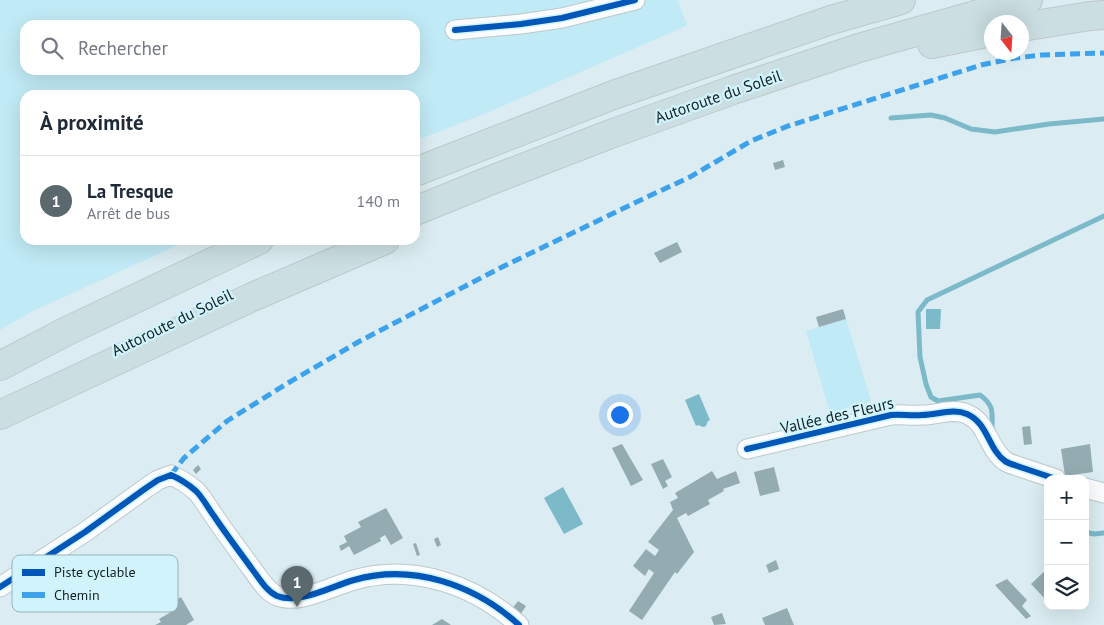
<!DOCTYPE html>
<html lang="fr">
<head>
<meta charset="utf-8">
<style>
  :root { --surface:#fff; --page:#f6f6f7; --text:#1f2937; --muted:#747a83; --line:#e0e1e3; --accent:#5a696d }
  body { margin:0; font-family:"PT Sans",sans-serif; background:var(--page); color:var(--text) }
  .controls { position:absolute; right:15px; bottom:15px; display:grid; overflow:hidden; border-radius:10px; box-shadow:0 5px 20px #0002 }
  .controls button { width:45px; height:45px; display:grid; place-items:center; padding:0; border:0; border-bottom:1px solid var(--line); background:var(--surface); color:var(--text); font:25px sans-serif }
  .compass { position:absolute; left:984px; top:15px; width:45px; height:45px; border-radius:50%; background:var(--surface); box-shadow:0 5px 20px #0002; rotate:163deg }
  .you { position:absolute; left:619px; top:414px; width:18px; height:18px; margin:-12px; border:4px solid #fff; border-radius:50%; background:#1a73e8; box-shadow:0 0 0 8px #1a73e833 }
  .badge { display:grid; place-items:center; width:32px; height:32px; border-radius:50%; background:var(--accent); color:#fff; font-size:16px; font-weight:700 }
  .pin { position:absolute; translate:-50% -41px; filter:drop-shadow(0 1px 2px #0008) }
  .pin::after { content:''; position:absolute; top:26px; width:18px; height:15px; background:inherit; clip-path:polygon(0 0,100% 0,50% 100%) }
  .list { margin:0; padding:0; list-style:none }
  h2 { display:flex; justify-content:space-between; align-items:center; height:65px; margin:0; padding:0 20px; font-size:21px }
  h2 small { font-size:16px; font-weight:400; color:var(--muted) }
  .list li { display:grid; grid-template-columns:32px 1fr auto; gap:15px; align-items:center; box-sizing:border-box; height:90px; padding:0 20px; border-top:1px solid var(--line) }
  .list b { display:block; font-size:19px; white-space:nowrap }
  .list p { margin:0; font-size:16px; white-space:nowrap; color:var(--muted) }
  .list em { font-size:16px; font-style:normal; color:var(--muted) }
  .icon { flex:none; width:28px; height:28px; fill:none; stroke:currentColor; stroke-width:2; stroke-linecap:round; stroke-linejoin:round }
  .map { position:relative; flex:none; width:1104px; height:625px; overflow:hidden }
  .search { position:absolute; background:var(--surface); box-shadow:0 5px 20px #0002; left:20px; top:20px; width:400px; height:55px; display:flex; align-items:center; gap:12px; box-sizing:border-box; padding:0 18px; border-radius:15px; color:var(--muted); font-size:19px }
  .panel { position:absolute; background:var(--surface); box-shadow:0 5px 20px #0002; left:20px; top:90px; width:400px; height:155px; border-radius:15px }
  .map>svg:first-child { display:block }
</style>
</head>
<body>
<div class="map">
<svg width="1104" height="625" viewBox="0 0 1104 625">
  <rect width="100%" height="100%" fill="#dbedf2"/>
  <g fill="#c0eaf5" fill-rule="evenodd">
    <path d="M0,0H677L687,24L686,26L489,112L415,141V95H25V240H189L33,311L0,330ZM25,25H415V70H25Z"/>
    <polygon points="846,319 871,401 830,413 806,331"/>
  </g>
  <g fill="#7cb9c9">
    <polygon points="926,309 941,309 940,329 926,329"/>
    <polygon points="699,394 710,420 708,421 706,426 703,427 698,425 696,426 685,400"/>
    <polygon points="563,487 583,524 564,534 544,498"/>
  </g>
  <g fill="none" stroke-linecap="round" stroke-linejoin="round">
    <g stroke="#7cb9c9" stroke-width="5">
      <polyline points="891,118 931,115 945,118 971,129 995,132 1049,124 1104,119"/>
      <path d="M992,430C992,413 995,406 980,395L938,401L931,397L926,384L920,357L918,312L927,300L1104,216"/>
      <polyline points="1085,532 1094,534 1104,533"/>
    </g>
  </g>
  <g fill="#94acb1">
    <polygon points="783,160 785,167 775,170 773,163"/>
    <polygon points="677,242 682,252 660,263 654,253"/>
    <polygon points="843,309 846,319 819,327 816,317"/>
    <polygon points="1030,426 1032,444 1024,445 1022,427"/>
    <polygon points="622,444 643,480 631,486 612,448"/>
    <polygon points="1090,444 1093,472 1065,476 1061,449"/>
    <polygon points="663,459 672,477 665,481 668,486 663,489 651,464"/>
    <polygon points="198,465 201,469 196,474 193,470"/>
    <polygon points="774,467 780,491 760,496 754,472"/>
    <polygon points="712,471 717,479 736,471 740,483 723,489 724,491 708,500 710,504 688,516 686,513 677,518 694,552 677,574 675,572 642,620 629,611 654,573 649,569 645,576 633,566 646,549 655,556 659,550 648,542 673,510 670,502 678,498 675,493"/>
    <polygon points="386,508 403,538 391,545 385,535 380,538 381,541 354,555 349,546 341,551 339,546 347,542 344,536 361,527 358,522"/>
    <polygon points="438,537 441,545 437,547 434,539"/>
    <polygon points="416,543 420,555 417,556 413,544"/>
    <polygon points="776,560 779,569 769,573 766,565"/>
    <polygon points="1048,568 1048,599 1046,600 1031,584"/>
    <polygon points="1007,579 1027,600 1022,606 1031,616 1026,619 995,585"/>
    <polygon points="181,597 194,620 186,625 155,625 161,622 159,619 171,612 167,605"/>
    <polygon points="518,601 526,606 520,615 511,610"/>
    <polygon points="787,608 794,625 765,625 762,618"/>
    <polygon points="722,613 726,624 714,625 711,617"/>
    <polygon points="442,619 451,625 432,625"/>
  </g>
  <g fill="none" stroke-linecap="round" stroke-linejoin="round">
    <defs>
      <g id="minor">
        <polyline points="455,30 521,24 562,18 635,0"/>
        <path d="M747,449L891,415C901,414 911,416 922,415C937,415 953,408 967,414C988,423 988,449 1005,461C1009,464 1015,465 1020,467C1032,471 1044,475 1056,479"/>
        <polyline points="1085,488 1104,493"/>
        <path d="M0,587L85,532L146,488L158,480L171,475C180,479 188,484 196,491C203,498 208,508 214,516C226,534 239,551 252,569C259,578 266,591 277,596C299,605 332,586 354,580C413,563 475,585 519,625"/>
      </g>
      <g id="highway">
        <polyline points="1022,27 1090,16 1104,15"/>
        <polyline points="932,44 992,32"/>
        <polyline points="415,172 616,94 831,20 901,0"/>
        <polyline points="415,211 484,183 608,135 733,90 859,48 1028,0"/>
        <polyline points="0,366 67,331 259,240"/>
        <polyline points="0,415 250,298 385,240"/>
      </g>
    </defs>
    <use href="#minor" stroke="#bbc9cd" stroke-width="21"/>
    <use href="#highway" stroke="#bfc8ca" stroke-width="30"/>
    <use href="#minor" stroke="#fafcfd" stroke-width="19"/>
    <use href="#highway" stroke="#cbdfe3" stroke-width="28"/>
    <polyline stroke="#3da2eb" stroke-width="5" stroke-dasharray="10 5" stroke-linecap="butt" points="171,475 184,458 227,421 288,383 360,341 502,267 645,198 690,177 751,141 788,126 981,65 1015,58 1042,55 1104,53"/>
    <defs>
      <g id="cycleway">
        <polyline points="455,30 521,24 562,18 635,0"/>
        <path d="M747,449L891,415C901,414 911,416 922,415C937,415 953,408 967,414C988,423 988,449 1005,461C1009,464 1015,465 1020,467C1032,471 1044,475 1056,479"/>
        <path d="M0,587L85,532L146,488L158,480L171,475C180,479 188,484 196,491C203,498 208,508 214,516C226,534 239,551 252,569C259,578 266,591 277,596C299,605 332,586 354,580C413,563 475,585 519,625"/>
      </g>
    </defs>
    <use href="#cycleway" stroke="#d1f3fc" stroke-width="9"/>
    <use href="#cycleway" stroke="#0057b8" stroke-width="6"/>
  </g>
  <g text-anchor="middle" dominant-baseline="central" stroke-width="4.5" stroke-linejoin="round" paint-order="stroke">
    <g font-size="16" fill="#152225" stroke="#d1f3fc">
      <text transform="translate(718 96) rotate(-19)">Autoroute du Soleil</text>
      <text transform="translate(172 322) rotate(-26)">Autoroute du Soleil</text>
      <text transform="translate(837 415) rotate(-13)">Vallée des Fleurs</text>
    </g>
  </g>
  <rect x="12" y="555" width="166" height="57" rx="8" fill="#d1f3fc" stroke="#99b4bc" stroke-width="1"/>
  <rect x="22" y="569" width="23" height="7" fill="#0057b8"/>
  <rect x="22" y="592" width="23" height="6" fill="#3da2eb"/>
  <g font-size="14" fill="#152225">
    <text x="54" y="577">Piste cyclable</text>
    <text x="54" y="600">Chemin</text>
  </g>
</svg>
<div class="controls">
<button>+</button>
<button>−</button>
<button><svg class="icon" aria-label="layers" viewBox="0 0 24 24"><path d="M12 4l9 5-9 5-9-5zM3 14l9 5 9-5"/></svg></button>
</div>
<svg class="compass" viewBox="-18 -18 36 36"><path d="M0-13l5 13h-10z" fill="#e53935"/><path d="M0 13l5-13h-10z" fill="#747a83"/></svg>
<div class="you"></div>
<div class="pin badge" style="left:297px;top:607px">1</div>
<div class="search"><svg class="icon" aria-label="search" viewBox="0 0 24 24"><circle cx="10" cy="10" r="6"/><path d="M15 15l6 6"/></svg>Rechercher</div>
<section class="panel">
<h2>À proximité<small></small></h2>
<ul class="list">
<li><span class="badge">1</span><div><b>La Tresque</b><p>Arrêt de bus</p></div><em>140 m</em></li>
</ul>
</section>
</div>
</body>
</html>
